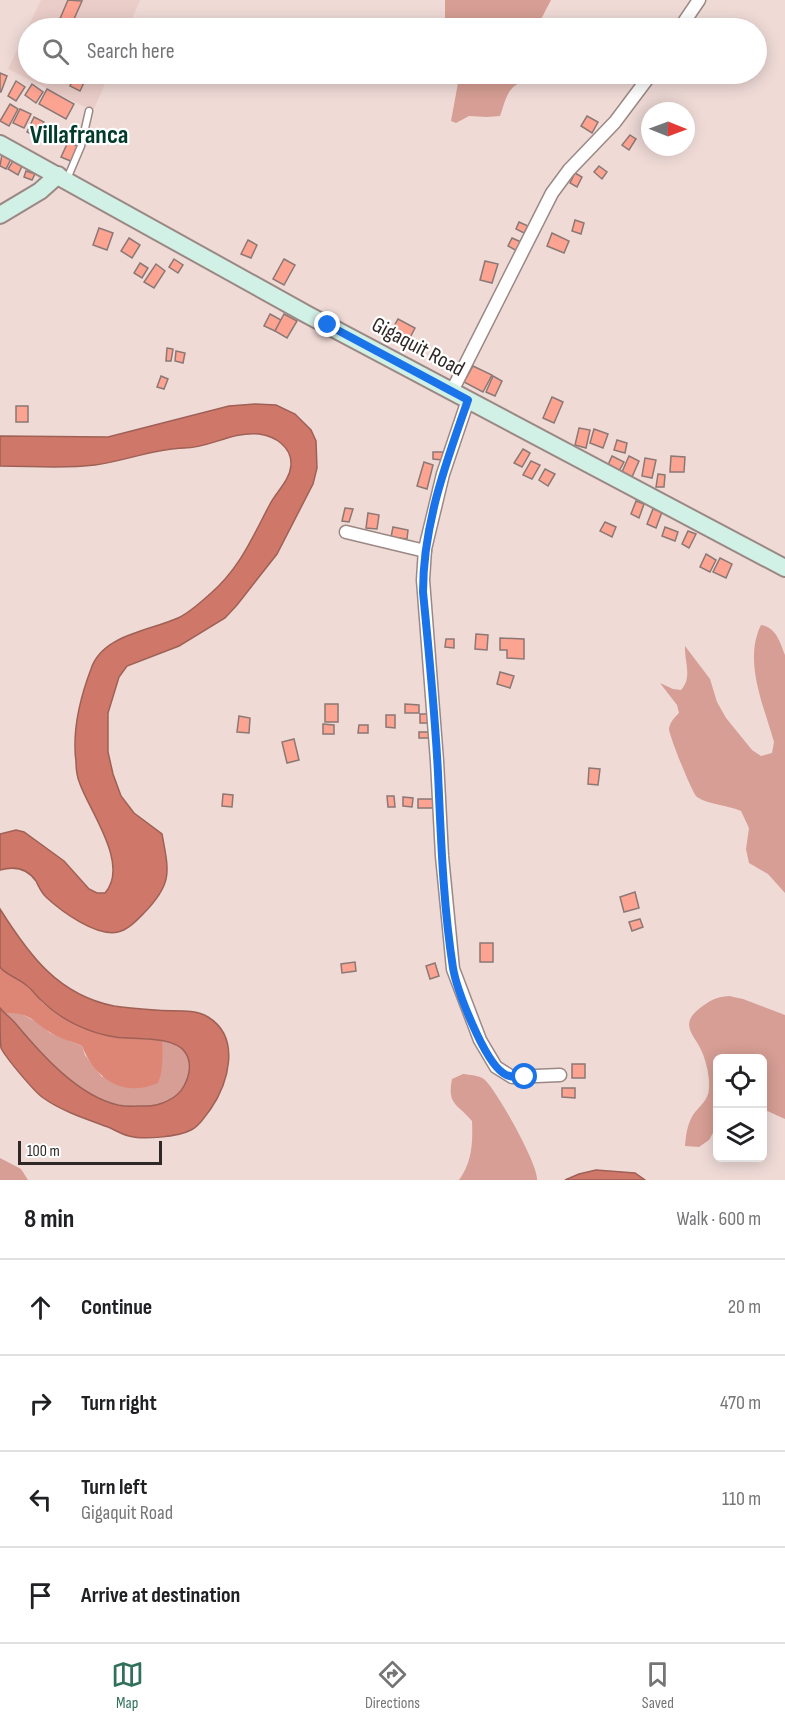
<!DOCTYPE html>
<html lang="en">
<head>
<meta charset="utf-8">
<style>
  :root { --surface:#fff; --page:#f2f2f2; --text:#202124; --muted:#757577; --line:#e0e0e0; --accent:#32705c }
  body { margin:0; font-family:"Sofia Sans Condensed",sans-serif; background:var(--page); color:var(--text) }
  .controls { position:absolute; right:18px; bottom:18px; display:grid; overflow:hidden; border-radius:9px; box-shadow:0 3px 15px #0003 }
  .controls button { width:54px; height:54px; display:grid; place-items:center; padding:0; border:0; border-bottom:2px solid var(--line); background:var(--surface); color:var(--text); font:30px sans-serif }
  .compass { position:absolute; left:641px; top:102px; width:54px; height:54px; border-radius:50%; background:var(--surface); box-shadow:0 3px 15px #0003; rotate:91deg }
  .scale { position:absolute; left:18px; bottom:15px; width:144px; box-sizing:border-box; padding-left:6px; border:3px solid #302827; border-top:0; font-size:16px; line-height:21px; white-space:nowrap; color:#302827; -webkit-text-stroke:4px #fff; paint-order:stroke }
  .stop { position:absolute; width:18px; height:18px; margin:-14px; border:4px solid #1a73e8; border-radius:50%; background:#fff }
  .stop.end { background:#1a73e8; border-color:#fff; box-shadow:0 2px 6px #0008 }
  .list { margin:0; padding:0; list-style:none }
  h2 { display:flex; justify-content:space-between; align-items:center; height:78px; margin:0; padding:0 24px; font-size:26px }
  h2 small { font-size:20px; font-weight:400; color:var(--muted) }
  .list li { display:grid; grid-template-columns:39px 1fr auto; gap:18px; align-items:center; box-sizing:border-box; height:96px; padding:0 24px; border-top:2px solid var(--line) }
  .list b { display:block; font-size:22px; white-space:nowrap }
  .list p { margin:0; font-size:20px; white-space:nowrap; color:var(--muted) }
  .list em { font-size:20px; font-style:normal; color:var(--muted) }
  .icon { flex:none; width:33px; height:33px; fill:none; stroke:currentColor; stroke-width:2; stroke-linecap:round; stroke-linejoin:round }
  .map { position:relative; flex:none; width:785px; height:1180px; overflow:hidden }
  .search { position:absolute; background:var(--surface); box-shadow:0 3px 15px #0003; left:18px; right:18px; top:18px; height:66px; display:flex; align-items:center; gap:15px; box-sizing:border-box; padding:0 21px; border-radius:33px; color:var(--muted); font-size:22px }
  .sheet { height:462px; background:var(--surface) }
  nav { display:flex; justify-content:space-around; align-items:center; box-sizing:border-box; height:84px; border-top:2px solid var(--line); background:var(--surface); font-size:16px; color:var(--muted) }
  nav a { display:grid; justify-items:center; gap:3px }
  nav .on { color:var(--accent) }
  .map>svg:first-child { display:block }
</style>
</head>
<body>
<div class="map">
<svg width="785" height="1180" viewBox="0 0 785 1180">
  <rect width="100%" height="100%" fill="#efdad6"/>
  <polygon fill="#eacdc8" points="41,0 140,0 128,28 28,28 28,74 109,74 93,111 8,69"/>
  <g fill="#d69e94">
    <polygon points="445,0 551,0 539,23 541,28 445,28"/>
    <path d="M461,74H538C531,80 523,80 516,85C506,91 504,106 500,116L487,117L469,116L456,123L451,121L458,83Z"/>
    <path d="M761,625C776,627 780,642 785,655V893L768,874L749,863L746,849L749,828L741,811C728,805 709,805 697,797C692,793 669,735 669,729C670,722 674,718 679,713L677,705L660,683L673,689L681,690C693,677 684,661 685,646L710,679L717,702L726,718L752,750L761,756L772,753L774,742C764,706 743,661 761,625Z"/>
    <path d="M729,996L743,999L785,1015V1119L763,1109L762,1058H718L717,1126L709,1140L699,1147L685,1146C686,1135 687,1125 693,1115C699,1106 709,1100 709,1088C710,1077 706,1061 702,1052C695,1035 678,1025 700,1008C711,1000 715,997 729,996Z"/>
    <path d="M18,1012L38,1023L50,1033L82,1046L85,1055L102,1077L162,1063L160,1053L162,1040C169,1042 177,1044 183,1049C205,1071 177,1103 153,1106C133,1109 113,1105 95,1096C70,1083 46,1062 28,1040C20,1031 13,1021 4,1013Z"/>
    <path d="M463,1074C470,1075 479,1075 485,1080C497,1091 539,1166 537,1180H459C472,1162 473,1143 472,1121C457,1103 447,1105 452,1079Z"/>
    <polygon points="0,1158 21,1169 28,1180 0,1180"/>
  </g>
  <path fill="#de8676" d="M0,967C7,976 19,979 27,985C34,990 37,997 43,1003C79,1034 116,1038 162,1040C163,1052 163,1073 158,1083C123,1098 95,1079 82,1046C72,1041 60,1039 51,1033C31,1021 31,1012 4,1013L0,1008Z"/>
  <g fill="#cf786a" stroke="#9f6056" stroke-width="1.5">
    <path d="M255,404L276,405L295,414L311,430L316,441L317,468L313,484L277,554L237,605L225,618L179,646L127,666L119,677L108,713V752L113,774L121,796L134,813L162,834C169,872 173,883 144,913C137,920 128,930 118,932C96,937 61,911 46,897C41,892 39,887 36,881C27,868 14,866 0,870V834L16,830L24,832L64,861L89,889L97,893H105C130,865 90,812 80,784C77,777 76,769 76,762C72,731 80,698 91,669C102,635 149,631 178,618C189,613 201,602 210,594C240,568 252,538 270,504C277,491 290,480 291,465C292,447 275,436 259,434C232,431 210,448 184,448C153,449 125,461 95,465C63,469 32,466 0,466V436L108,437L229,406Z"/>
    <path d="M0,909C29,955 58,995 114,1006C127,1008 141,1009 155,1010C172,1012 193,1008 208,1017C242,1038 228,1084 210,1110C204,1117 200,1126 191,1130C178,1137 143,1140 129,1136C121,1134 115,1130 108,1127C86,1119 61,1111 42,1097C33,1090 6,1058 1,1048C0,1041 0,1017 0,1008C5,1014 11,1018 16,1024C41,1054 78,1096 118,1105C127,1107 137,1106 146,1106C160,1106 177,1099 184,1086C190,1075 192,1062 185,1052C173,1035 133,1040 115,1037C89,1033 61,1020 42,1001C36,996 33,990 26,985C18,978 6,975 0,967Z"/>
    <polygon points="596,1170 635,1173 645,1180 565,1180 579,1174"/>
  </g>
  <g fill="#fda392" stroke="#8b7875" stroke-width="1.5">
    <polygon points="68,0 82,1 70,28 56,28"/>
    <polygon points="0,73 7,76 1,92 0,92"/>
    <polygon points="75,74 88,74 80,91 70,86"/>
    <polygon points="626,74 642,74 637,83 625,77"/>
    <polygon points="16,81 25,87 16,101 8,96"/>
    <polygon points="32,84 43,92 36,103 25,95"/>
    <polygon points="47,89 74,104 66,119 39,104"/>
    <polygon points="10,104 18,109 9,126 0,121"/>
    <polygon points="20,109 31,114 24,128 13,123"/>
    <polygon points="587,116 598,122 592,133 581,126"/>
    <polygon points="34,117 44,122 37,137 27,132"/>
    <polygon points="630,135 636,139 629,150 622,145"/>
    <polygon points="68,142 80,147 73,162 61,157"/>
    <polygon points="2,154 11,159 6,169 0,166"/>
    <polygon points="13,161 22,166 18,175 8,169"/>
    <polygon points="599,166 607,172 602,179 594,172"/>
    <polygon points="26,171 35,174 32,180 24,177"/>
    <polygon points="575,173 582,177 577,187 570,183"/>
    <polygon points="575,220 584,223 581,234 572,231"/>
    <polygon points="519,222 528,226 524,233 516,229"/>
    <polygon points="99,228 113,233 107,250 93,245"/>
    <polygon points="552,233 569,241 564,253 547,246"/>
    <polygon points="129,238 140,245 132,258 121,251"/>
    <polygon points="512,238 521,242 517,251 508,246"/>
    <polygon points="248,240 257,245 251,258 241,254"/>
    <polygon points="174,259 183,265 178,273 169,267"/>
    <polygon points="284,259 295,265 284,285 273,279"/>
    <polygon points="485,261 498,264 492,283 480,280"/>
    <polygon points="140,263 148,268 142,278 134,273"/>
    <polygon points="156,264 165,271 154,288 144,282"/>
    <polygon points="270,314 281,320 275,331 264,326"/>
    <polygon points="284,314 297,321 287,338 275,331"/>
    <polygon points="398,319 415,328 406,345 389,335"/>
    <polygon points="167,348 173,349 171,361 166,361"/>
    <polygon points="176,351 185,353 183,363 175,361"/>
    <polygon points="473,366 492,375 483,392 464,382"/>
    <polygon points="161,376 168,379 164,389 157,387"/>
    <polygon points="493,376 502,381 495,396 486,392"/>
    <polygon points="552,397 563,402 554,423 543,418"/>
    <rect x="16" y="406" width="12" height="16"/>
    <polygon points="579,428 590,430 586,448 575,445"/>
    <polygon points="594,429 608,434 603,448 590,443"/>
    <polygon points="617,440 627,443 625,453 614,450"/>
    <polygon points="523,449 530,453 522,467 514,463"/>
    <polygon points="433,452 443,452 442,460 433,459"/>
    <polygon points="612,456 624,462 619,471 608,465"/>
    <polygon points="629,456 639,461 632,477 622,472"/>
    <polygon points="671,456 685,457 684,472 670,472"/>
    <polygon points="645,458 656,460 652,478 642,476"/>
    <polygon points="531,461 540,465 532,479 523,475"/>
    <polygon points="424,462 433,465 427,489 417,486"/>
    <polygon points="545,469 555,474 548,486 539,480"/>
    <polygon points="658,474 665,475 664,487 656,487"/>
    <polygon points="636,501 644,504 639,518 631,514"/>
    <polygon points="345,508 353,509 349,522 342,521"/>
    <polygon points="653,509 662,512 656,528 647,524"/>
    <polygon points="368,513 379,515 377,529 366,528"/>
    <polygon points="605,522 616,527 612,537 600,531"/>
    <polygon points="393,527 408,530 407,539 391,537"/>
    <polygon points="665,527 678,532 675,541 662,536"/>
    <polygon points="688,531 696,534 689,548 682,544"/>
    <polygon points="706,554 716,560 710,572 700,567"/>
    <polygon points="720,558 732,564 726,578 713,572"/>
    <polygon points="476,634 488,635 487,650 475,649"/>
    <polygon points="500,638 524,639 524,659 507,658 507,650 500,650"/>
    <polygon points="446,639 454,639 454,648 445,647"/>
    <polygon points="500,672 514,676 510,688 497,684"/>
    <rect x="325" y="704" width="13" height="18"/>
    <polygon points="405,704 419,705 419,713 405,713"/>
    <rect x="420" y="714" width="8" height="9"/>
    <polygon points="386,715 395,715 395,728 386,727"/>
    <polygon points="239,716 250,718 249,733 237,732"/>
    <polygon points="323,724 334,725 334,734 323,734"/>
    <polygon points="359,725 368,725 368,733 358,733"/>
    <rect x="419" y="732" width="10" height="6"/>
    <polygon points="294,739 299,760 287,763 282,742"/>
    <polygon points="589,768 600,769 598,785 588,784"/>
    <polygon points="223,794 233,795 232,807 222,806"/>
    <polygon points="387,796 394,796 395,807 388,807"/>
    <polygon points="403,797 413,798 412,807 403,806"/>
    <rect x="418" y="799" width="15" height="9"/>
    <polygon points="635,892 639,908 624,912 620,897"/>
    <polygon points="640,919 643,927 632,931 629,922"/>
    <rect x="480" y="943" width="13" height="19"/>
    <polygon points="355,962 356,971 342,973 341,964"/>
    <polygon points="435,963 439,976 430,979 426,966"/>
    <rect x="572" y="1064" width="13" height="14"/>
    <polygon points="562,1088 575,1088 575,1098 562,1097"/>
  </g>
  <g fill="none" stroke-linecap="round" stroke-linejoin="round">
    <defs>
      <polyline id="lane" points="67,179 81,146 89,111"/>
      <g id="street">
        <polyline points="680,28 699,0"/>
        <polyline points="452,391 552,193 569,170 615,122 651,74"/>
        <polyline points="468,400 443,474 425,549 423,580 437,761 442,856 453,969 480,1040 496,1067 512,1077 560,1075"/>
        <polyline points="346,532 425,551"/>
      </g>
      <g id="secondary">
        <polyline points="0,144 308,315 785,568"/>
        <polyline points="0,215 40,191 58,175"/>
      </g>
    </defs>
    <use href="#lane" stroke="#9b8884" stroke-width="9"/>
    <use href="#street" stroke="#9b8884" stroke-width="15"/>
    <use href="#secondary" stroke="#9b8884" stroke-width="20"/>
    <use href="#lane" stroke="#fff" stroke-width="6"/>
    <use href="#street" stroke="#fff" stroke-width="12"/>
    <use href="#secondary" stroke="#d1f0e6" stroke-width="16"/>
  </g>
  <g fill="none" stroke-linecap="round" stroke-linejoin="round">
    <path stroke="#1a73e8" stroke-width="8" d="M328,325L468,400C446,462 423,525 423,592C429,652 435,713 438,773C441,838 443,904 453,968C457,991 484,1060 503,1073C510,1078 517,1077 525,1077"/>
  </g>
  <g text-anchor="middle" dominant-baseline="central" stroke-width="4.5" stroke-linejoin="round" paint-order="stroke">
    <g font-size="22" fill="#302827" stroke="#fff">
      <text transform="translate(418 347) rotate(28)">Gigaquit Road</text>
    </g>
    <g font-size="26" font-weight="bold" fill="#023a2b" stroke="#fff">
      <text x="79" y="135">Villafranca</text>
    </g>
  </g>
</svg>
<div class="controls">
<button><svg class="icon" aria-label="locate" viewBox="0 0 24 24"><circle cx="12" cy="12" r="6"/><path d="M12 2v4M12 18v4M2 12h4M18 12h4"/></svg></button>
<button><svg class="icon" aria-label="layers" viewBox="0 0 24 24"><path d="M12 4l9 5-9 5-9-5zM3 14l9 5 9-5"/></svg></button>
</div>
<svg class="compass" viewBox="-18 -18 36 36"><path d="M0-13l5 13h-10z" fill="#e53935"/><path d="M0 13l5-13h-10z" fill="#757577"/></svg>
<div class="scale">100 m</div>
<div class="stop" style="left:525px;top:1077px"></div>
<div class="stop end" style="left:328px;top:325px"></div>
<div class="search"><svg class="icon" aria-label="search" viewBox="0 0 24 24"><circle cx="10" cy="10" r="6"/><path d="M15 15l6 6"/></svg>Search here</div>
</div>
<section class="sheet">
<h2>8 min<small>Walk · 600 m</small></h2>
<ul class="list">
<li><svg class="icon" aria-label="ahead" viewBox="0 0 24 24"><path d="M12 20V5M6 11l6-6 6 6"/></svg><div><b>Continue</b></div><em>20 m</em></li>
<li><svg class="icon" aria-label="right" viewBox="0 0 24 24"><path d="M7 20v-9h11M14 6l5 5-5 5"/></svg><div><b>Turn right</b></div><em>470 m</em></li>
<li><svg class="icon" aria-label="left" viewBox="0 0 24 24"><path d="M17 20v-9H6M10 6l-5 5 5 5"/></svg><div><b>Turn left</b><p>Gigaquit Road</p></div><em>110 m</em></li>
<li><svg class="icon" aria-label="arrive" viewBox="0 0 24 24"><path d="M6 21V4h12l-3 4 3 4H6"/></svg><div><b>Arrive at destination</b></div></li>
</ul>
</section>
<nav>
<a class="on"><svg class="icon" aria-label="map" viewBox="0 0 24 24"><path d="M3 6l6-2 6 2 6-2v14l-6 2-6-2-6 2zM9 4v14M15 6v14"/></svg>Map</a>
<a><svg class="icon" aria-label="directions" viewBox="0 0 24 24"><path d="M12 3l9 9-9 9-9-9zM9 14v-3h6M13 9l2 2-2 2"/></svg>Directions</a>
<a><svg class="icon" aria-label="saved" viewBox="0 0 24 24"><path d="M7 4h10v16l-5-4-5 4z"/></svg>Saved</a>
</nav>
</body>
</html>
